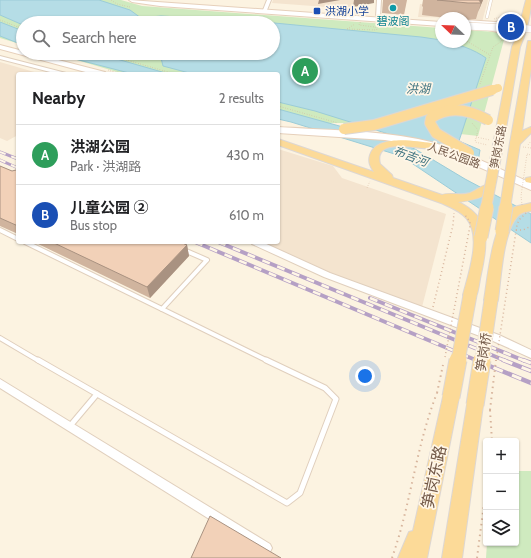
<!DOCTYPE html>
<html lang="en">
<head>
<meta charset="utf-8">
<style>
  :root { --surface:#fff; --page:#f2f2f2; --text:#202124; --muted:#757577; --line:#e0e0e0; --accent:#e96e44 }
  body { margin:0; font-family:Cabin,"Noto Sans SC",sans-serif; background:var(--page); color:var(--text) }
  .controls { position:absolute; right:12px; bottom:12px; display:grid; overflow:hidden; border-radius:4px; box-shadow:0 1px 3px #0004 }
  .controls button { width:36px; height:36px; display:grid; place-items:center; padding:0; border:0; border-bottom:1px solid var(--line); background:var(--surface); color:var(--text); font:20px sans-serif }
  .compass { position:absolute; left:435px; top:12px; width:36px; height:36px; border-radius:50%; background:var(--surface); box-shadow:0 1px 3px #0004; rotate:293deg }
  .you { position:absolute; left:365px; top:376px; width:14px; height:14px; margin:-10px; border:3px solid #fff; border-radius:50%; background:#1a73e8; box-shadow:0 0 0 6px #1a73e833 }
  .badge { display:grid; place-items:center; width:26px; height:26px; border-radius:50%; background:var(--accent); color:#fff; font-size:13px; font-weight:700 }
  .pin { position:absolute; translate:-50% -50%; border:2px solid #fff; box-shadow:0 1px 4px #0006 }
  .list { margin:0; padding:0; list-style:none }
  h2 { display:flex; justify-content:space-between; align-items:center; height:52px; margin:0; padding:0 16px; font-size:17px }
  h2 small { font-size:13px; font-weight:400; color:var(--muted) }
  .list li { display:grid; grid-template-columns:26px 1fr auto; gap:12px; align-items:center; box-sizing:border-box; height:60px; padding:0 16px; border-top:1px solid var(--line) }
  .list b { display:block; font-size:15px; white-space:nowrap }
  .list p { margin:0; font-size:13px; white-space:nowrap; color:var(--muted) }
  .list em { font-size:13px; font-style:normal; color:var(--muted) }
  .icon { flex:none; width:22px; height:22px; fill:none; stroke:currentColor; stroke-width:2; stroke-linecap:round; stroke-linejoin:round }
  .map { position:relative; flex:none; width:531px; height:558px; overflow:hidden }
  .search { position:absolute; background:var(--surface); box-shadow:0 1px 3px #0004; left:16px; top:16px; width:264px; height:44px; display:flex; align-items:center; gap:10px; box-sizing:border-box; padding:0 14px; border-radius:22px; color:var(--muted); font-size:15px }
  .panel { position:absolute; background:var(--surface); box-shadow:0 1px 3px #0004; left:16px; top:72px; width:264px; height:172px; border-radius:4px }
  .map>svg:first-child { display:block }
</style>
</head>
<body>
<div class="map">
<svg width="531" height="558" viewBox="0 0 531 558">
  <rect width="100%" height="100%" fill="#fcf3e1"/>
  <g fill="#f4e4cf">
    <polygon points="273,0 370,0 368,10 272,3"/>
    <polygon points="453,0 488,0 482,22 465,20 465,18 418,17 420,4 449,6"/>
    <polygon points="0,62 41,74 18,74 18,135 7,141 0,138"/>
    <polygon points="278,149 333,166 342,178 446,214 422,307 302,264 254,242 278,242"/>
  </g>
  <g fill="#cfeabf">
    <polygon points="0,0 121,0 142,6 441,28 441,42 465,42 465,30 497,32 505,36 478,136 364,123 324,123 278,119 278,74 124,74 53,53 273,53 273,23 23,23 23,45 0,38"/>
    <polygon points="516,471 531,471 531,558 486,558 487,543 516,543"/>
  </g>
  <g fill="#b5dde6" stroke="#9bccd8">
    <path d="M0,0H99L130,10L141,18L161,16L212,19L224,22L243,20L421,37L441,40V42C455,42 475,50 486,58L459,141L480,150L478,162L315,111L278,102V74H193L163,66L160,54L155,53H273V23H23V25L0,15Z"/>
    <polygon points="0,22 23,31 23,45 0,36"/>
    <polygon points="52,53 96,53 169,74 133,74"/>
    <polygon points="278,109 390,140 415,149 465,179 531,214 531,243 401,156 291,122 278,119"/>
  </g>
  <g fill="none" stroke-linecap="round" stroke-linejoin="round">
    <defs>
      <polyline id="lane-far2" points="487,17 491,0"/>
      <g id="lane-far1">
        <polyline points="0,230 18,239"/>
        <polyline points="25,242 162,309 207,260 184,250"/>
        <polyline points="162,309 268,361"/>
        <polyline points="0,338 39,361"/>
      </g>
      <g id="lane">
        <polyline points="38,360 287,503 300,493 336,399 325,388 266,360"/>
        <polyline points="70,426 97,394"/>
      </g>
      <g id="street">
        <polygon points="267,0 271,0 267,10 263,10"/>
        <polygon points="377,0 381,0 380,17 378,18 376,17"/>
        <polygon points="0,56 66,73 67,74 58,74 0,59"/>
        <polygon points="251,242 262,242 330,273 499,335 531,350 531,358 493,341 324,277 252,244"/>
        <polygon points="0,379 270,544 272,548 270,552 266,554 262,552 0,388"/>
      </g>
      <g id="secondary">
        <polygon points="129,0 441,22 441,26 160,6 132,2"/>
        <polygon points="518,15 520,16 520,18 497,26 465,24 465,20 496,22"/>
        <polygon points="490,27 506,30 516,36 513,38 502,33 488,30 488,28"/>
        <polygon points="0,45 23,51 23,53 31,53 105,72 106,74 93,74 0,49"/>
        <path d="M278,127C324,130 372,130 418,139C457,147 495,167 531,183V190L456,157L417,145L385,140L278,133Z"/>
      </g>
      <g id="primary">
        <path d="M526,0H531C531,15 526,33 520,47L504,140L499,143L494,140L512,47L516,38Z"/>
        <polygon points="528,41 531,41 531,69 522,131 531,127 531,133 519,145 515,146 510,143"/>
        <path d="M278,139L374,172C370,166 368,162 370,155C377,134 415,141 431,143L435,144L436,146L435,148C421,151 373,135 380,164L392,175L393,178L442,195C450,192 461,196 470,193C478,190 485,182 494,185L495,187C488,197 470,201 458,202C491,217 488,243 481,274C479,282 479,291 475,299L470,300L465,299L463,295C468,275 482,237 467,219C461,211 450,207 441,203L278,145Z"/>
        <polygon points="531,177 531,183 526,182 525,180 526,178"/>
        <path d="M531,203V211C526,212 521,212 517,217C503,233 501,278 498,300L496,304L491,305L486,304L484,300C488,277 492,221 513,208C518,205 525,205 531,203Z"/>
        <polygon points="451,390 457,392 459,397 427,558 398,558 409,532 413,531 443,397 445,392"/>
        <polygon points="475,398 481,400 483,405 462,558 442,558 467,405 469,400"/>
      </g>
    </defs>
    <use href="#lane-far2" stroke="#e0cfbd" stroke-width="3.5"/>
    <use href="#lane-far1" stroke="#e0cfbd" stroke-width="6"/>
    <use href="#lane" stroke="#e0cfbd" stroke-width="7"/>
    <use href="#street" stroke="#e0cfbd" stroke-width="2"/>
    <use href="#secondary" stroke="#e6d0bb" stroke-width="2"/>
    <use href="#primary" stroke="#ddd7d3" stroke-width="2"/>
    <g stroke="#d7b49c" stroke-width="1" stroke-dasharray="0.5 2" stroke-linecap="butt">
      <polyline points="111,0 117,4 130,7"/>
      <polyline points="0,20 23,29"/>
      <polyline points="347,29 355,24"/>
      <polyline points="465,40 490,55"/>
      <polyline points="102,53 175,74"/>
      <polyline points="108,70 121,74"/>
      <polyline points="480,84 493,47 502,41 500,37"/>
      <polyline points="278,106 338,123"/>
      <polyline points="472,123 478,130 475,142 487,145"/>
      <polyline points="476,137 490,140"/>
      <polyline points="528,145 531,141"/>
      <polyline points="523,147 531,148"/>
      <polyline points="527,154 531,155"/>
      <polyline points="367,188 370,181"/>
    </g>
    <g stroke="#d7b49c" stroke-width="1.5" stroke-dasharray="1 3" stroke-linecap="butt">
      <polyline points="516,230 523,230 531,226"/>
      <polyline points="433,307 453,225 454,213"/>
    </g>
    <g stroke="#d7b49c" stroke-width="2" stroke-dasharray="1.5 4" stroke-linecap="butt">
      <polyline points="490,410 492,441"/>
      <path d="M392,558C411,504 416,446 437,393"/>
      <polyline points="477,558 486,488"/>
    </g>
    <use href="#lane-far2" stroke="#fff" stroke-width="2.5"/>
    <use href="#lane-far1" stroke="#fff" stroke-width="4"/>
    <use href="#lane" stroke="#fff" stroke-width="5"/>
    <use href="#street" fill="#fff" fill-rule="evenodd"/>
    <use href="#secondary" fill="#fff" fill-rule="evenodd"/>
    <use href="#primary" fill="#fcda98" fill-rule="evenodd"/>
    <defs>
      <g id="rail-far2">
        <polyline points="0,152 18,159"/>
        <polyline points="0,160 18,168"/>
      </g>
      <g id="rail-far1">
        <polyline points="195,242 478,361"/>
        <polyline points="218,242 506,361"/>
        <polyline points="370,298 525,361"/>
      </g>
      <g id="rail">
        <polyline points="475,360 531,383"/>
        <polyline points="503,360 531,371"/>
        <polyline points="523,360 531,363"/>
      </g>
    </defs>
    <use href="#rail-far2" stroke="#b5a0c5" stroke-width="3"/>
    <use href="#rail-far1" stroke="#b5a0c5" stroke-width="4"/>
    <use href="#rail" stroke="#b5a0c5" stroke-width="4.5"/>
    <use href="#rail-far2" stroke="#fff6e7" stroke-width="2" stroke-dasharray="6" stroke-linecap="butt"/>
    <use href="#rail-far1" stroke="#fff6e7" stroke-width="2.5" stroke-dasharray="8" stroke-linecap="butt"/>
    <use href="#rail" stroke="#fff6e7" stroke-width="3" stroke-dasharray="10" stroke-linecap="butt"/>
    <defs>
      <polyline id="secondary-bridge" points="465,26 531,29"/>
      <polyline id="primary-bridge-far3" points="488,91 498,88"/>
      <g id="primary-bridge-far2">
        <polyline points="344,129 374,125 492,90"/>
        <path d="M469,153L436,133L430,123L431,118C449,105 470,110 488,120"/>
        <polyline points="486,208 499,140"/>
        <polyline points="505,208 515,143"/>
      </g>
      <g id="primary-bridge-far1">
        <polyline points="502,231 506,207"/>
        <polyline points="481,237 487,207"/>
        <polyline points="458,361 470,295"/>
        <polyline points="482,361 491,300"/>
      </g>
      <g id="primary-bridge">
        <polyline points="451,397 458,360"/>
        <polyline points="475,405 482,360"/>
      </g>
    </defs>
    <use href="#secondary-bridge" stroke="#e6d0bb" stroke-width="8" stroke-linecap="butt"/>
    <use href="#primary-bridge-far3" stroke="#ddd7d3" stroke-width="8" stroke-linecap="butt"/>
    <use href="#primary-bridge-far2" stroke="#ddd7d3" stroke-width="12" stroke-linecap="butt"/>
    <use href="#primary-bridge-far1" stroke="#ddd7d3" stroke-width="15" stroke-linecap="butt"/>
    <use href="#primary-bridge" stroke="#ddd7d3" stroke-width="19" stroke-linecap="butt"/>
    <g stroke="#d7b49c" stroke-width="1" stroke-dasharray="0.5 2" stroke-linecap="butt">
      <polyline points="494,19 500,17"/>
      <polyline points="347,29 377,30 375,27 359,25 361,21"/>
      <polyline points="522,205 521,196 527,154"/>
    </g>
    <g stroke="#d7b49c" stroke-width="1.5" stroke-dasharray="1 3" stroke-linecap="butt">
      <polyline points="445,357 470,226 470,222 465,215"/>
      <polyline points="496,361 517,225 519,220 526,213"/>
    </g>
    <g stroke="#d7b49c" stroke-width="2" stroke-dasharray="1.5 4" stroke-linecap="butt">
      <polyline points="437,393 443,365"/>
      <polyline points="490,410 496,360"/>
    </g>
    <use href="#secondary-bridge" stroke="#fff" stroke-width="7"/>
    <use href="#primary-bridge-far3" stroke="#fcda98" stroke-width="8"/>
    <use href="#primary-bridge-far2" stroke="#fcda98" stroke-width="10"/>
    <use href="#primary-bridge-far1" stroke="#fcda98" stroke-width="13"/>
    <use href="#primary-bridge" stroke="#fcda98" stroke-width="17"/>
  </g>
  <g fill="#d0b49e">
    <polygon points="383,0 407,0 404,15 382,13"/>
    <polygon points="423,0 483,0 478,12 476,19 465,20 465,18 447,18 422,15 423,7 422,6"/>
    <polygon points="0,166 12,171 18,171 18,234 0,226"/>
    <polygon points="34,242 180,242 187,245 189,256 150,298"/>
  </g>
  <g fill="#a99281">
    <polygon points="319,0 340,0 318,4"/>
    <polygon points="354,0 374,0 374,3 353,7"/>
    <polygon points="477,0 483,0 478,12 481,3"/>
    <polygon points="187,245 189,256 150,298 147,287"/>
  </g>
  <g fill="#f2d1b8" stroke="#a99281">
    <polygon points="437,0 479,0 481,3 468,3"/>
    <polygon points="0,166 12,171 16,170 18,171 18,226 0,218"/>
    <polygon points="52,242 180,242 187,245 147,287"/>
    <polygon points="210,516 281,558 191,558"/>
  </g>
  <circle fill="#0f9aa8" stroke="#fff6e7" stroke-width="1.5" cx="393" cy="8" r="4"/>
  <rect fill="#1a4fb4" stroke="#fff6e7" stroke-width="1.5" x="313" y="7" width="8" height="8" rx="2"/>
  <g text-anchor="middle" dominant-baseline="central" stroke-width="3.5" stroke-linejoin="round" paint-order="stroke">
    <g font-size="11" fill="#164399" stroke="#fff6e7" text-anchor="start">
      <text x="325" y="11">洪湖小学</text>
    </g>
    <g font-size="11" fill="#0d838f" stroke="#fff6e7">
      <text x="393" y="21">碧波阁</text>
    </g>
    <g font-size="11" fill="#735948" stroke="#fff6e7">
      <text transform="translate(498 147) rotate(-79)">笋岗东路</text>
      <text transform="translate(454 155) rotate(20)">人民公园路</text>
    </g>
    <g font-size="12" font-style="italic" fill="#3f7380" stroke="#fff6e7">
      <text x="418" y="88">洪湖</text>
      <text transform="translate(411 156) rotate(21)">布吉河</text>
    </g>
    <g font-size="13" fill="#735948" stroke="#fff6e7">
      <text transform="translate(483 352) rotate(-81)">笋岗桥</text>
    </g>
    <g font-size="16" fill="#735948" stroke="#fff6e7">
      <text transform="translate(434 477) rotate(-78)">笋岗东路</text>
    </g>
  </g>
</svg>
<div class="controls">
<button>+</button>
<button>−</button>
<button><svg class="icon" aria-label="layers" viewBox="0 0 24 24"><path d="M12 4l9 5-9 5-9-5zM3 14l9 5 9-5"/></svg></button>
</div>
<svg class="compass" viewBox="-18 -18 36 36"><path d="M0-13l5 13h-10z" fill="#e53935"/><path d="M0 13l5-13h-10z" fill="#757577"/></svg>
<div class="you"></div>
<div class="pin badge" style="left:305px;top:71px;background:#2e9e5b">A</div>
<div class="pin badge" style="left:511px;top:27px;background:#1a4fb4">B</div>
<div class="search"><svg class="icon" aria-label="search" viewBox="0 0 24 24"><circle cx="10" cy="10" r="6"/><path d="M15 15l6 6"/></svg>Search here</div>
<section class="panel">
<h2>Nearby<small>2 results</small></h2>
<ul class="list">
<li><span class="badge" style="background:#2e9e5b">A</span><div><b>洪湖公园</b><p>Park · 洪湖路</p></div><em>430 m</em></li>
<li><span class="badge" style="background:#1a4fb4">B</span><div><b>儿童公园 ②</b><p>Bus stop</p></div><em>610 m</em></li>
</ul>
</section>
</div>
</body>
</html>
